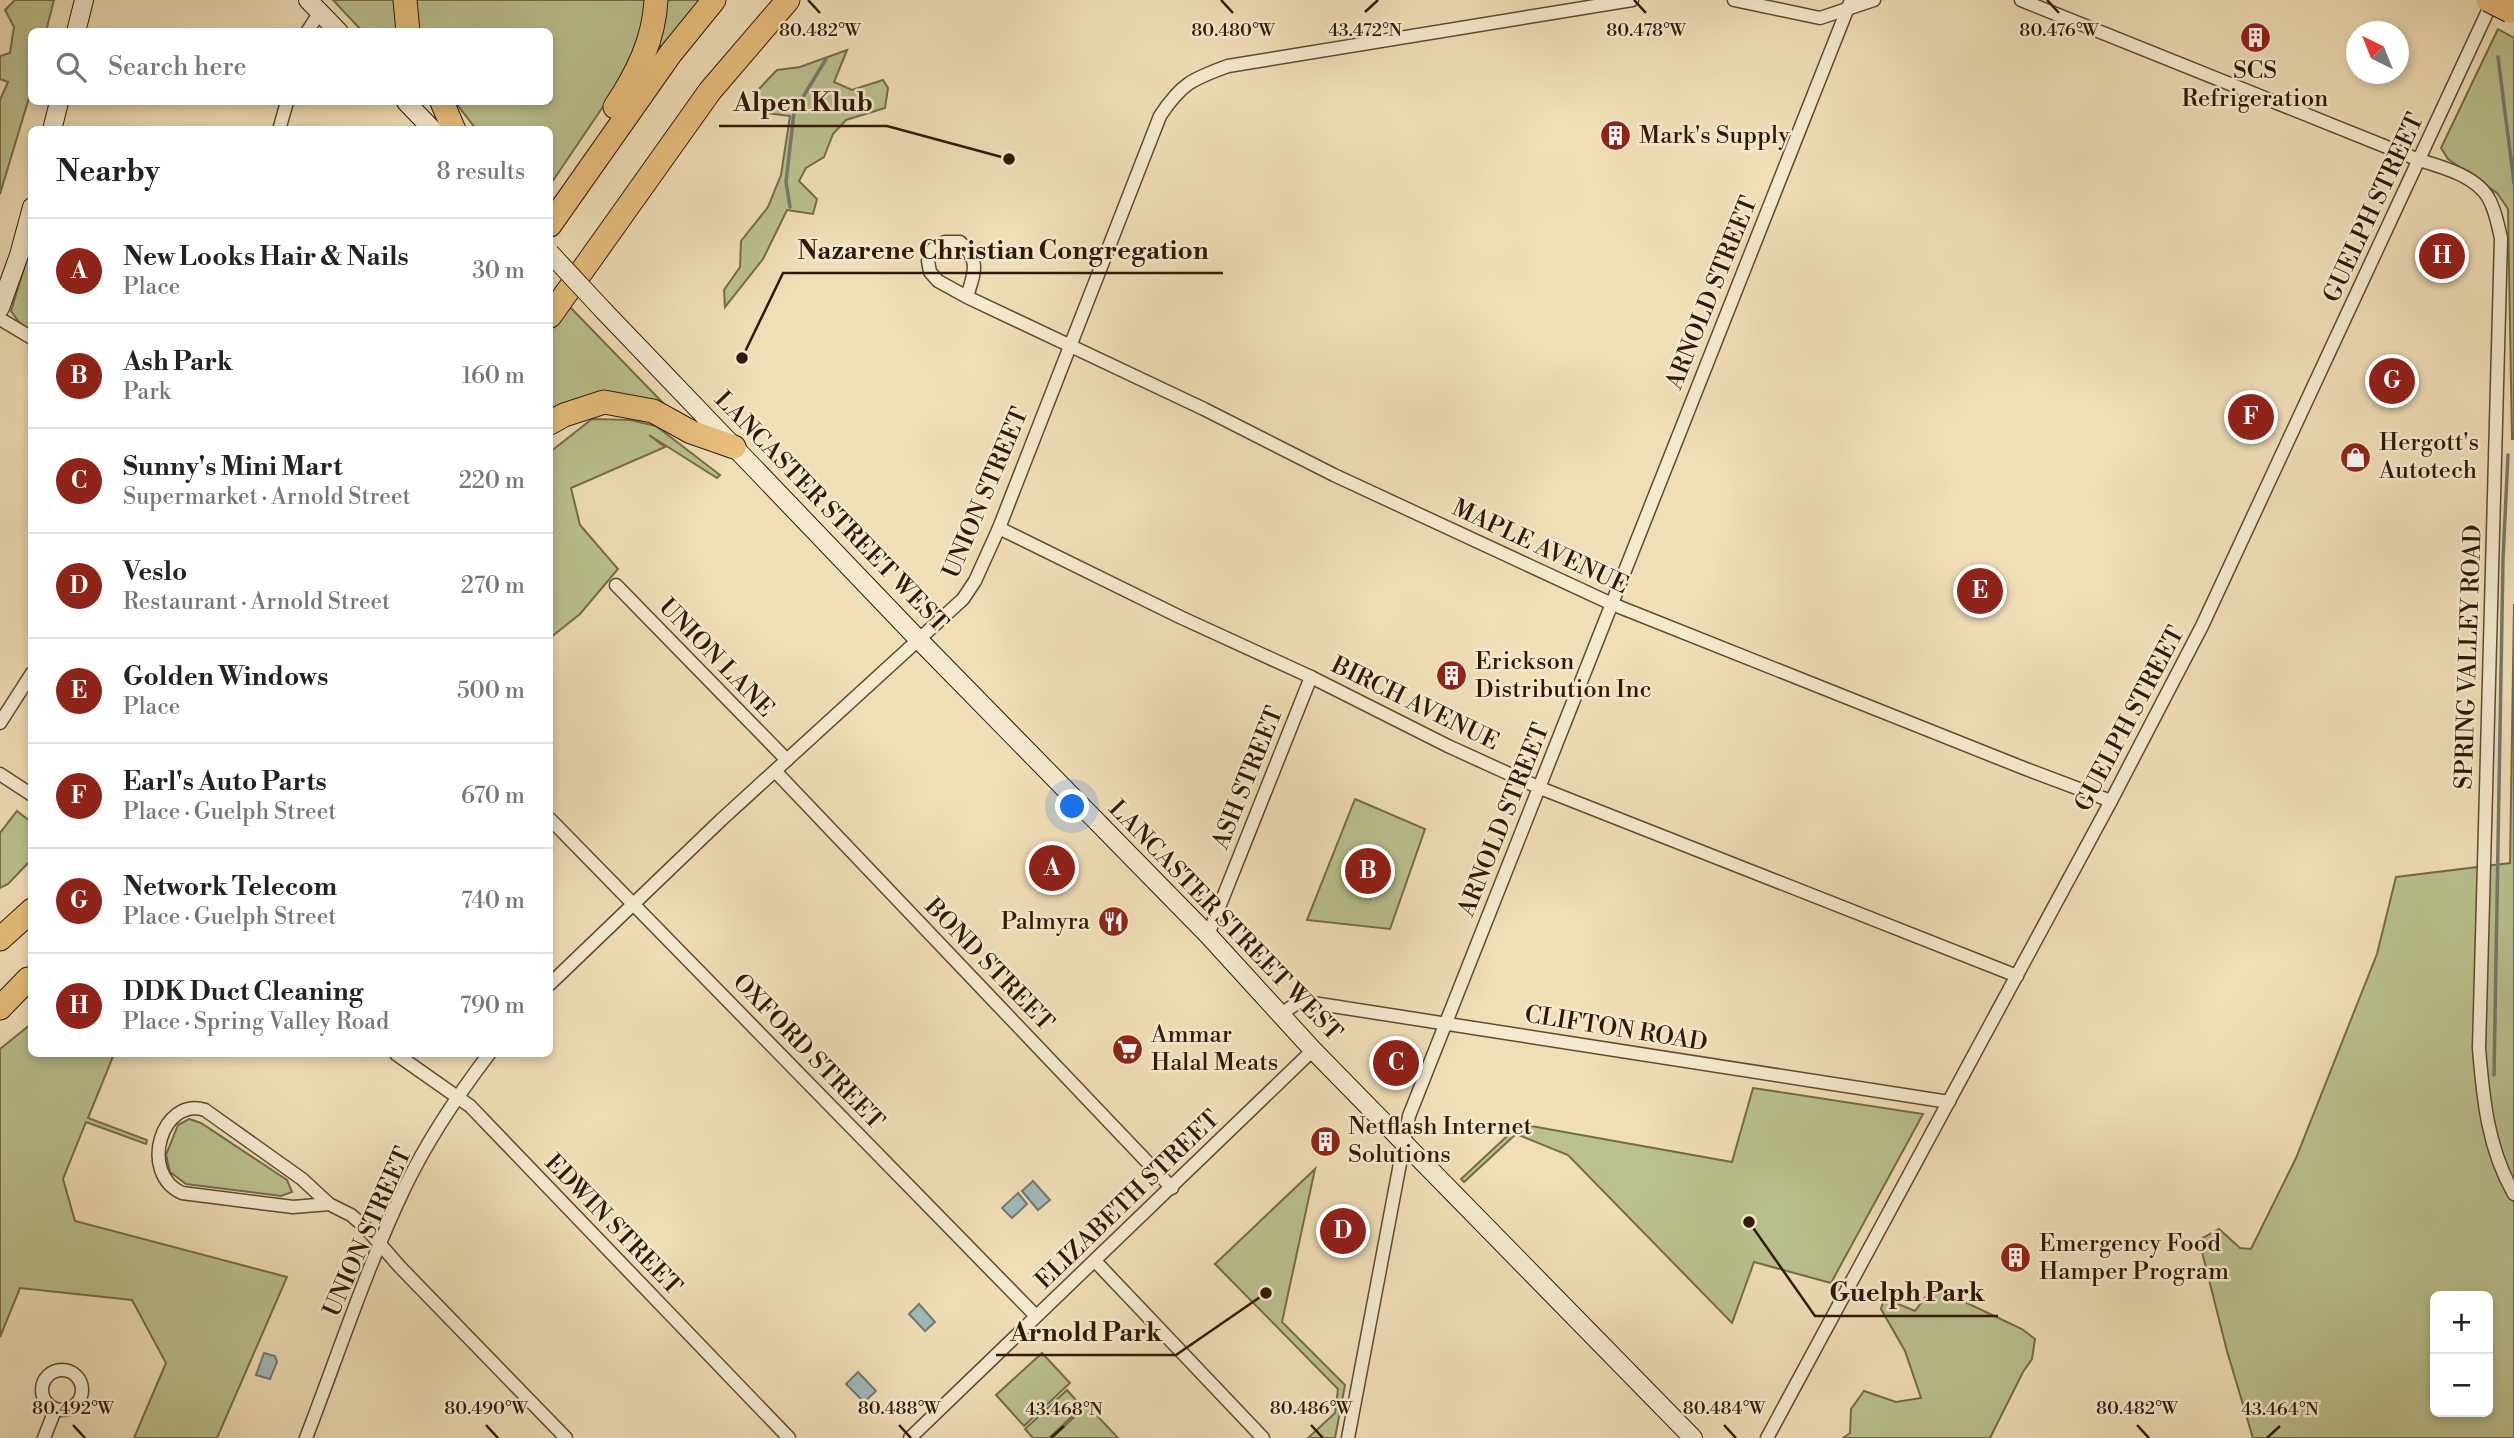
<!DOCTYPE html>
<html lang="en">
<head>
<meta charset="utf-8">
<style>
  :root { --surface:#fff; --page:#f6f6f6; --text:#222; --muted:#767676; --line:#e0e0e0; --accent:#8f2418 }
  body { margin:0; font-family:"Libre Bodoni",serif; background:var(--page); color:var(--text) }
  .controls { position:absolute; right:21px; bottom:21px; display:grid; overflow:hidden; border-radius:10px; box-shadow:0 4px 10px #0003 }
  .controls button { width:63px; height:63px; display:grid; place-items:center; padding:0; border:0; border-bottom:2px solid var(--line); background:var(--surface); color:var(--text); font:35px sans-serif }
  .compass { position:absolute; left:2346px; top:21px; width:63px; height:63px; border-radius:50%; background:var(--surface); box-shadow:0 4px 10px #0003; rotate:317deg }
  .you { position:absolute; left:1073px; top:807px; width:24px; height:24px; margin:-18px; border:5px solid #fff; border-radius:50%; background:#1a73e8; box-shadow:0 0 0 10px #1a73e833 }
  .badge { display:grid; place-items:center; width:46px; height:46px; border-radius:50%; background:var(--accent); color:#fff; font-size:23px; font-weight:700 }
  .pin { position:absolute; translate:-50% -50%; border:4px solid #fff; box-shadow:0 2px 7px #0006 }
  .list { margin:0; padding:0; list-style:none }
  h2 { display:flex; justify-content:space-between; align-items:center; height:91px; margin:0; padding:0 28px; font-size:30px }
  h2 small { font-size:23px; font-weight:400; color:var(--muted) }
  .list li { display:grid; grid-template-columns:46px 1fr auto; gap:21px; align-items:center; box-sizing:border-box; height:105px; padding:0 28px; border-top:2px solid var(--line) }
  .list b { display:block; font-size:26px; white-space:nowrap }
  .list p { margin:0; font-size:23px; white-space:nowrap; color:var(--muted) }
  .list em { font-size:23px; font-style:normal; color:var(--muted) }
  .icon { flex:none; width:38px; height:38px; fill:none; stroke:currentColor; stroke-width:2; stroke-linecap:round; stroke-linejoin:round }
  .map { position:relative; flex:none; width:2514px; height:1438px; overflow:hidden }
  .search { position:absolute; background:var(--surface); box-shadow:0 4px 10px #0003; left:28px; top:28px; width:525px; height:77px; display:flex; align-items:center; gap:18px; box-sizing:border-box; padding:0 24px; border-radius:10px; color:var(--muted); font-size:26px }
  .panel { position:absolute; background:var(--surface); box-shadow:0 4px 10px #0003; left:28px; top:126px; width:525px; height:931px; border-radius:10px }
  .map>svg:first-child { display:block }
</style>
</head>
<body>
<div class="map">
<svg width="2514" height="1438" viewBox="0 0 2514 1438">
  <rect width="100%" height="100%" fill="#f0deb7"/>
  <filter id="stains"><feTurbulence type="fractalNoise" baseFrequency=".00286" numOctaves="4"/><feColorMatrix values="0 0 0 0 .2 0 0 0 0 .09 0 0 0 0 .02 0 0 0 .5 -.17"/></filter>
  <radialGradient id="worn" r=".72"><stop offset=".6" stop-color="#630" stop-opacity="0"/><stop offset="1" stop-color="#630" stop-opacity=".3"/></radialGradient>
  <g fill="#bac18e" stroke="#756c47" stroke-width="2" fill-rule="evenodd">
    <polygon points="15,0 54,0 46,31 32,32 31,91 0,194 0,100 8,82 0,79 0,56 10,53 14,27 5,10"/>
    <polygon points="333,0 394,0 399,31 362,31"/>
    <polygon points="412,0 647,0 648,11 625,74 550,185 550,130 476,129 455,102 550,102 550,32 419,31"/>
    <polygon points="663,0 703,0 661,47 656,41"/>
    <polygon points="2498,29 2514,38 2514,439 2512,439 2508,209 2497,193 2448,159 2441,148"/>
    <polygon points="847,50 834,82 852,90 883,80 888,88 885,108 846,120 833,134 824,157 806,168 799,181 817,199 813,214 787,210 763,259 725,307 724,290 740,267 741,241 768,207 781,175 790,116 758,112 758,90 777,70 800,67"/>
    <polygon points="31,245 31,329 21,325 11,311"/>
    <polygon points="568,305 665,405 558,405 550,410 550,332"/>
    <polygon points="592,419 630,420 656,426 720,475 717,478 649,435 665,447 571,488 580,525 618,569 580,614 550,638 550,452"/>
    <path d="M2514,604V1438H2253L2227,1351L2199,1240L2219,1229L2240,1248L2251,1249L2296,1158L2377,954L2396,877L2510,863ZM2435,1296H2488V1412H2435Z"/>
    <polygon points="1355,799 1425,829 1390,929 1307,920"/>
    <polygon points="17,811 31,822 31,860 8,884 0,888 0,833"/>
    <polygon points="31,1024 32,1054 114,1054 88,1118 147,1140 146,1144 86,1122 63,1179 75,1221 287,1277 217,1438 134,1438 166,1363 132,1300 20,1288 0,1337 0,1049"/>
    <polygon points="1753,1088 1923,1114 1831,1283 1754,1262 1732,1323 1568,1155 1516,1134 1464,1182 1461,1179 1520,1124 1732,1162"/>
    <polygon points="189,1119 201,1123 287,1180 292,1192 281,1196 186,1184 170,1172 166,1155 178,1125"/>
    <polygon points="1315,1169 1282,1322 1345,1385 1335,1438 1308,1438 1335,1413 1338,1389 1215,1264"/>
    <polygon points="1933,1287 2022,1329 2035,1339 2032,1359 2023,1372 1990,1438 1843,1438 1850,1433 1851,1409 1864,1391 1896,1402 1921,1398 1905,1351 1881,1309 1884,1298 1915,1311"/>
    <polygon points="1042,1353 1070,1383 1024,1426 996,1395"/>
    <polygon points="1067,1390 1082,1407 1049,1438 1033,1438 1025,1429"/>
    <polygon points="1087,1405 1118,1438 1052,1438"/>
  </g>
  <g fill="#a1b9bb" stroke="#747970" stroke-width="2">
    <polygon points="1033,1181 1050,1200 1038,1210 1022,1191"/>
    <polygon points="1018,1193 1027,1204 1012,1218 1002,1208"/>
    <polygon points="919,1304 935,1322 925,1331 909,1314"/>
    <polygon points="264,1353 275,1356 277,1362 270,1379 256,1375"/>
    <polygon points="858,1372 876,1391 864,1402 846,1384"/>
  </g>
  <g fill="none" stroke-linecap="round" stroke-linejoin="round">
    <g stroke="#747970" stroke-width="3.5">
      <polyline points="2498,57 2514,183"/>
      <polyline points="790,207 786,182 794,112 826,59"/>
      <polyline points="2494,1075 2503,559 2508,455"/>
    </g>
    <defs>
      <g id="street">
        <polyline points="1734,0 1820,18 1874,0"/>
        <path d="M2021,0L2419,160C2443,167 2479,177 2490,201C2496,213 2498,226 2501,238L2479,1048C2483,1099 2488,1149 2514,1194"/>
        <polyline points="307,32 320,12"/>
        <polyline points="279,130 287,102"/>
        <path d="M967,297C974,272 981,262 960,242H945L933,249L928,261L930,272L938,281L967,297L1204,409L1334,475L1612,604L2026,769L2111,801"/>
        <polyline points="0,319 32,338"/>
        <polyline points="999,528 1180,617 1311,677 1448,746 1540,788 2017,976"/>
        <polyline points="616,585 787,760"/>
        <polyline points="0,723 32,673"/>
        <polyline points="775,771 1172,1188"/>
        <polyline points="0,774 32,795"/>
        <polyline points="550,819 1036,1316"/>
        <polyline points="1208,935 1311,677"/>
        <path d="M550,984L721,820L963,599L975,581L999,528L1160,116C1181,84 1192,79 1228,66L1632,0"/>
        <polyline points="1281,1014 1300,1001 1949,1102"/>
        <polyline points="396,1054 470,1106 789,1438"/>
        <path d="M329,1204L293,1207L182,1193C138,1173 162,1096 205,1110L302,1179L329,1204L351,1215L365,1227L400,1267L566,1438"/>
        <polyline points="1095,1261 1263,1438"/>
        <circle cx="62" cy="1390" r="20"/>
        <polyline points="44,1438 55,1410"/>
        <path d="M306,1438C338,1355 366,1269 404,1189C427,1141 457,1096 489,1054"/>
        <polyline points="910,1438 1313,1050"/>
        <polyline points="1348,1438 1409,1116 1851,0"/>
        <polyline points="1767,1438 2111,801 2202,626 2493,0"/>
      </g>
      <g id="secondary">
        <polyline points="308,0 339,32"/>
        <polyline points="76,32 84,0"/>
        <polyline points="406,102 433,130"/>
        <polyline points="52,130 59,102"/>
        <polyline points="0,308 19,255 32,207"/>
        <polyline points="603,310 919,640 1208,935 1313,1050 1693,1438"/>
      </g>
      <g id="highway">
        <polyline points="405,0 408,32"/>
        <polyline points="442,102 454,130"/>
        <path d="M615,107C637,74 654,40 656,0"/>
        <polyline points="550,225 671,53 714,0"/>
        <polyline points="550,316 710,91 788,0"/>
        <polyline points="550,423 564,415 604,402 653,411 691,432 734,447"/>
        <polyline points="0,939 32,910"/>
        <polyline points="0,1008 28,979"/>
      </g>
    </defs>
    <use href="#street" stroke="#604a2e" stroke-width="15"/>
    <use href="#secondary" stroke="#301800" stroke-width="20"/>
    <use href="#highway" stroke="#301800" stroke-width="25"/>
    <use href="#street" stroke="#f5ead0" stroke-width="12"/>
    <use href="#secondary" stroke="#f5ead0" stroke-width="18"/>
    <use href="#highway" stroke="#e8bf7c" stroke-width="23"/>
    <defs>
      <polyline id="secondary-bridge" points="550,253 603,310"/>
      <polyline id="highway-bridge" points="2488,0 2510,11"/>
    </defs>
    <use href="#secondary-bridge" stroke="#301800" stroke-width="20" stroke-linecap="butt"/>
    <use href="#highway-bridge" stroke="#301800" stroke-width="25" stroke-linecap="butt"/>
    <use href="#secondary-bridge" stroke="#f5ead0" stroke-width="18"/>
    <use href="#highway-bridge" stroke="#e8bf7c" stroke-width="23"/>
  </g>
  <path fill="none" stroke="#301800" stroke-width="2.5" d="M808,0L820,13M1221,0L1233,13M1634,0L1646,13M2047,0L2059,13M1365,12L1378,0M73,1425L85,1438M486,1425L498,1438M899,1425L911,1438M1311,1425L1323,1438M1724,1425L1736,1438M2137,1425L2149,1438M1051,1438L1064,1426M2267,1438L2280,1426"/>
  <defs>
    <symbol id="building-disc" viewBox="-11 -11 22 22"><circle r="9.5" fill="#8f2418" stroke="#f5ead0"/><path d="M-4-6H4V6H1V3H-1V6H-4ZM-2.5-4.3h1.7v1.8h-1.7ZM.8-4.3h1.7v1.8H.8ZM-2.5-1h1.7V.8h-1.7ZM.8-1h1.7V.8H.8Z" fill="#fff"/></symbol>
    <symbol id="shop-disc" viewBox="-11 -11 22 22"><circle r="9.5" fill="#8f2418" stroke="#f5ead0"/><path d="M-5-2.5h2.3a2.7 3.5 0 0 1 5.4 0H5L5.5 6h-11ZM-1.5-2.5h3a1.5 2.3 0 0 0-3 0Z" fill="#fff"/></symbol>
    <symbol id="restaurant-disc" viewBox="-11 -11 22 22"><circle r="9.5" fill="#8f2418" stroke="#f5ead0"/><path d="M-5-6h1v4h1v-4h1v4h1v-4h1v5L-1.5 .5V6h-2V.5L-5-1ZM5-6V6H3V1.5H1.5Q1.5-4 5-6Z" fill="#fff"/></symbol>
    <symbol id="supermarket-disc" viewBox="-11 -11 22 22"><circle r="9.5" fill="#8f2418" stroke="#f5ead0"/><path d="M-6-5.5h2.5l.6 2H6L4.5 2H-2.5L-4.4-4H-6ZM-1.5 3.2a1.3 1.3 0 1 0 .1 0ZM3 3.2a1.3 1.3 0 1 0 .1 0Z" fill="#fff"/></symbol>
  </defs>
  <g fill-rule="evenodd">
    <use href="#building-disc" x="2238" y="20" width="35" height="35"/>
    <use href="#building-disc" x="1598" y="118" width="35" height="35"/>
    <use href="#shop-disc" x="2338" y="440" width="35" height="35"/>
    <use href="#building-disc" x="1434" y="658" width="35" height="35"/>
    <use href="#restaurant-disc" x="1096" y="904" width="35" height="35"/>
    <use href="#supermarket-disc" x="1110" y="1032" width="35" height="35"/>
    <use href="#building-disc" x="1308" y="1124" width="35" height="35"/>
    <use href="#building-disc" x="1998" y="1240" width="35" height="35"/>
  </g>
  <g text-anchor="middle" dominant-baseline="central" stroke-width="5" stroke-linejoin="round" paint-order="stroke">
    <g font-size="24" fill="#301800" stroke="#f5ead0" text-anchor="start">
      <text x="2255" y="71" text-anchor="middle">SCS<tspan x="2255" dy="28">Refrigeration</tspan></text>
      <text x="1639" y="136">Mark's Supply</text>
      <text x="2379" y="443">Hergott's<tspan x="2379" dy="28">Autotech</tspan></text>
      <text x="1475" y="662">Erickson<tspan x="1475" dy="28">Distribution Inc</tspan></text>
      <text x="1090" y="922" text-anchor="end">Palmyra</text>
      <text x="1151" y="1035">Ammar<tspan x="1151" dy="28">Halal Meats</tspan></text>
      <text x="1348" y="1127">Netflash Internet<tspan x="1348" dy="28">Solutions</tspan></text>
      <text x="2039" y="1244">Emergency Food<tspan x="2039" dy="28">Hamper Program</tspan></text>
    </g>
    <g font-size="24" fill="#301800" stroke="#f5ead0">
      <text transform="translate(2374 208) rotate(-65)">GUELPH STREET</text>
      <text transform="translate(1712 293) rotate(-68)">ARNOLD STREET</text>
      <text transform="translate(986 493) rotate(-67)">UNION STREET</text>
      <text transform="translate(831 512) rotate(46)">LANCASTER STREET WEST</text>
      <text transform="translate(1540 547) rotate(25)">MAPLE AVENUE</text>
      <text transform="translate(2469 657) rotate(-88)">SPRING VALLEY ROAD</text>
      <text transform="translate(716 658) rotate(46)">UNION LANE</text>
      <text transform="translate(1415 704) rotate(26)">BIRCH AVENUE</text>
      <text transform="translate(2130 719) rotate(-62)">GUELPH STREET</text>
      <text transform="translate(1248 778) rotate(-68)">ASH STREET</text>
      <text transform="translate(1504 820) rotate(-68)">ARNOLD STREET</text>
      <text transform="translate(1225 921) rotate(46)">LANCASTER STREET WEST</text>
      <text transform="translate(989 965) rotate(46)">BOND STREET</text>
      <text transform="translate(1616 1029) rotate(9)">CLIFTON ROAD</text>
      <text transform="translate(808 1052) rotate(46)">OXFORD STREET</text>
      <text transform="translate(1128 1200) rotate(-44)">ELIZABETH STREET</text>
      <text transform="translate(613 1225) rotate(46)">EDWIN STREET</text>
      <text transform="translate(368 1232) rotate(-66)">UNION STREET</text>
    </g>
  </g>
  <g font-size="18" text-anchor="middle" fill="#301800" stroke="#f5ead0" stroke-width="5" stroke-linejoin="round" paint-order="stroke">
    <text x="1365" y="36">43.472°N</text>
    <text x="820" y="36">80.482°W</text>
    <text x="1233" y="36">80.480°W</text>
    <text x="1646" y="36">80.478°W</text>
    <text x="2059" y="36">80.476°W</text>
    <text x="73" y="1414">80.492°W</text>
    <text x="486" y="1414">80.490°W</text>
    <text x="899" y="1414">80.488°W</text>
    <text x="1311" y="1414">80.486°W</text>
    <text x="1724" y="1414">80.484°W</text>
    <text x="2137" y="1414">80.482°W</text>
    <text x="1064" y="1415">43.468°N</text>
    <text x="2280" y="1415">43.464°N</text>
  </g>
  <path fill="none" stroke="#301800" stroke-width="2.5" d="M1009 159L887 126H719M742 358L783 273H1223M1749 1222L1815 1316H1998M1266 1293L1176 1355H996"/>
  <g fill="#301800" stroke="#f5ead0" stroke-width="2.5">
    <circle cx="1009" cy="159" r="7"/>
    <circle cx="742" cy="358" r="7"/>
    <circle cx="1749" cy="1222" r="7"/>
    <circle cx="1266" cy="1293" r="7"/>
  </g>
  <g font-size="26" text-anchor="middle" font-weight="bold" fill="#301800" stroke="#f5ead0" stroke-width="5" stroke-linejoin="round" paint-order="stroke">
    <text x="803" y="111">Alpen Klub</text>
    <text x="1003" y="259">Nazarene Christian Congregation</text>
    <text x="1907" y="1301">Guelph Park</text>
    <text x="1086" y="1341">Arnold Park</text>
  </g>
  <rect width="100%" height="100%" filter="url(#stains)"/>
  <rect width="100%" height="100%" fill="url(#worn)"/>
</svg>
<div class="controls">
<button>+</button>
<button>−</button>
</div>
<svg class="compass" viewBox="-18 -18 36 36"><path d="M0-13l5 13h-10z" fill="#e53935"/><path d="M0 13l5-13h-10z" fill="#767676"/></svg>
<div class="you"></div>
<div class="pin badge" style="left:1052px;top:868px">A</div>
<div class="pin badge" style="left:1368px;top:871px">B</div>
<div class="pin badge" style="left:1396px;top:1063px">C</div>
<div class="pin badge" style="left:1343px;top:1231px">D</div>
<div class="pin badge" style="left:1980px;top:591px">E</div>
<div class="pin badge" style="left:2251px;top:417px">F</div>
<div class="pin badge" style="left:2392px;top:381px">G</div>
<div class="pin badge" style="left:2442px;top:256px">H</div>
<div class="search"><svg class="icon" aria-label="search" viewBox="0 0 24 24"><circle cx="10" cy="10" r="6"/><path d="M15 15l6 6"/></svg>Search here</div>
<section class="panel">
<h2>Nearby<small>8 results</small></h2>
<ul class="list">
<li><span class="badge">A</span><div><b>New Looks Hair &amp; Nails</b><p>Place</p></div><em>30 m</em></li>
<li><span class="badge">B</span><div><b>Ash Park</b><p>Park</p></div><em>160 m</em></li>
<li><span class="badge">C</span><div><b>Sunny's Mini Mart</b><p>Supermarket · Arnold Street</p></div><em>220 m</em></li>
<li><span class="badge">D</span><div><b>Veslo</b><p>Restaurant · Arnold Street</p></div><em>270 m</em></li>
<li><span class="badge">E</span><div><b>Golden Windows</b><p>Place</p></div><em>500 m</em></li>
<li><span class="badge">F</span><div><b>Earl's Auto Parts</b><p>Place · Guelph Street</p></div><em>670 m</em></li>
<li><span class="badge">G</span><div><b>Network Telecom</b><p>Place · Guelph Street</p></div><em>740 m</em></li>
<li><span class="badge">H</span><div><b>DDK Duct Cleaning</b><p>Place · Spring Valley Road</p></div><em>790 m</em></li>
</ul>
</section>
</div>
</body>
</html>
